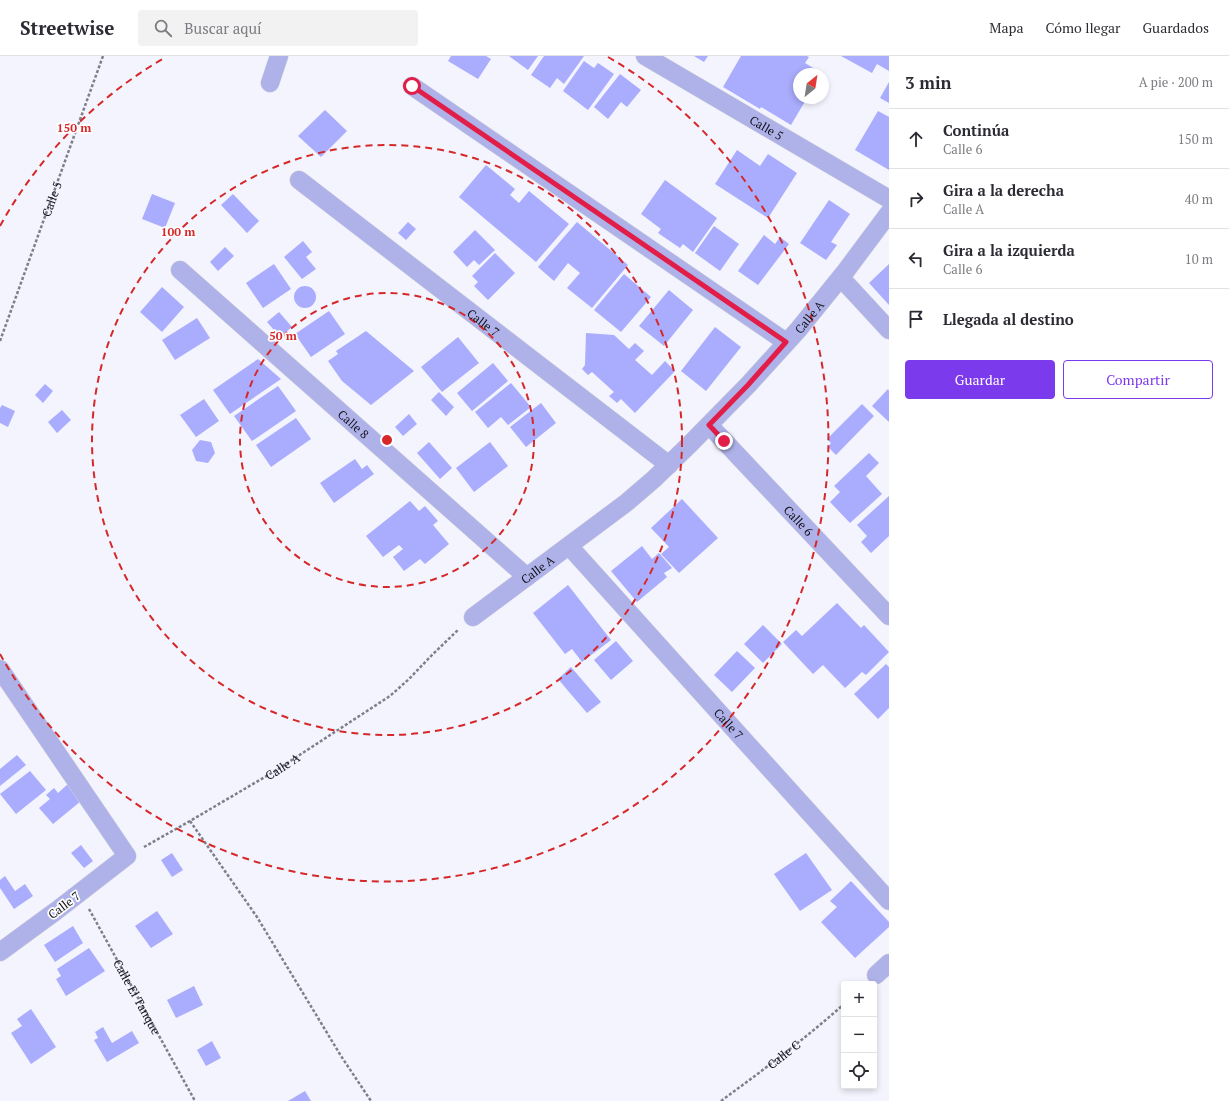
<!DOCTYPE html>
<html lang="es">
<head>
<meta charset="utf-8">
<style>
  :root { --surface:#fff; --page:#f2f2f3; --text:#2b2b33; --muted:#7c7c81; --line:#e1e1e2; --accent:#7c3aed }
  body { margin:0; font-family:"PT Serif",serif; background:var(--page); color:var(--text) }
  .controls { position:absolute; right:12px; bottom:12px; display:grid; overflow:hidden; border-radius:4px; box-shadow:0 2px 6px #0003 }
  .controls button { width:36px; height:36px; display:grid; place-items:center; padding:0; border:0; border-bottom:1px solid var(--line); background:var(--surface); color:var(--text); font:20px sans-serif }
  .compass { position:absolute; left:793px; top:12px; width:36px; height:36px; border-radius:50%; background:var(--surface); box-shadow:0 2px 6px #0003; rotate:30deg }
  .stop { position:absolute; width:12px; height:12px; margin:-9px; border:3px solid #e11d48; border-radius:50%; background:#fff }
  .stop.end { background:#e11d48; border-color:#fff; box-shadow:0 1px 4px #0008 }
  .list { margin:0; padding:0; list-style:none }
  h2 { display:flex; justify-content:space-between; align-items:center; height:52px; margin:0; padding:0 16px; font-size:17px }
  h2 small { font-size:13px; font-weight:400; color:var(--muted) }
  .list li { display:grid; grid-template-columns:26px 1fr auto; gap:12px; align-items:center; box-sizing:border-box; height:60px; padding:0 16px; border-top:1px solid var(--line) }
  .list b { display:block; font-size:15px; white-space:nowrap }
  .list p { margin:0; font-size:13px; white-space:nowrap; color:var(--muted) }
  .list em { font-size:13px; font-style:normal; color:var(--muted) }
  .actions { display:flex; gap:8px; padding:12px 16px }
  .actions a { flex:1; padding:9px 0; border:1px solid var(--accent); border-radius:4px; text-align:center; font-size:14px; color:var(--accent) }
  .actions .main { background:var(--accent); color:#fff }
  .icon { flex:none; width:22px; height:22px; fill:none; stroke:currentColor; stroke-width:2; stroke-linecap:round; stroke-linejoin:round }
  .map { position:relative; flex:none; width:889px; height:1045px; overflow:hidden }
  header { display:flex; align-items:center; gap:24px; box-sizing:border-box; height:56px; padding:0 20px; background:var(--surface); border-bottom:1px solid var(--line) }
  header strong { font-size:19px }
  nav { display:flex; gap:22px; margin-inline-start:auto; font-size:14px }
  .search { width:280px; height:36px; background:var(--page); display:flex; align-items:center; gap:10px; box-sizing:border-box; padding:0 14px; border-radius:4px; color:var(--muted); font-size:15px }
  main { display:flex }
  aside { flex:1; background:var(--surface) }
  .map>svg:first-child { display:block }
</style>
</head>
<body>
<header>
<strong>Streetwise</strong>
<div class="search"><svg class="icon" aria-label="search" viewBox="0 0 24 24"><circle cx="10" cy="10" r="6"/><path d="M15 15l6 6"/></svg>Buscar aquí</div>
<nav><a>Mapa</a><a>Cómo llegar</a><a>Guardados</a></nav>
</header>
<main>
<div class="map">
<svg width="889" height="1045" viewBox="0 0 889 1045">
  <rect width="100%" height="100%" fill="#f3f4fe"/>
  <g fill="#aaadfd">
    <polygon points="451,0 486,0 491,3 478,23 448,5"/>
    <polygon points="509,0 538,0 528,14"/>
    <polygon points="544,0 584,0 564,28 557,22 550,32 531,19"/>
    <polygon points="694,0 708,0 704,6"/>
    <polygon points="741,0 807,0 809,1 805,7 823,18 799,18 799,42 807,42 791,69 761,51 760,53 723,31"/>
    <polygon points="841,0 889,0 889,15 877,8 872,17"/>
    <polygon points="584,5 594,12 598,7 614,18 588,54 563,35"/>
    <polygon points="620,18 641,34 627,51 621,46 608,63 594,51"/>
    <polygon points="889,26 889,47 880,42"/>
    <polygon points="325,54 347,75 321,101 298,80"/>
    <polygon points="878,55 889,61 889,114 855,94"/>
    <polygon points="737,94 760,110 768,98 797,117 768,162 715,128"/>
    <polygon points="486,109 515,133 510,139 519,147 529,135 569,168 536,206 459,141"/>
    <polygon points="665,124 717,162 693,196 683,188 680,192 658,177 661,173 641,158"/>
    <polygon points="152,138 175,147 165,172 142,163"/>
    <polygon points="233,138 259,165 247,177 221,149"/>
    <polygon points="829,144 850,158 831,186 837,189 826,204 800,187"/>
    <polygon points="408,166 416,173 406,184 398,177"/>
    <polygon points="577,166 628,209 592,252 567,232 580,217 568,207 554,225 538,211"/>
    <polygon points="714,170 739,188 720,215 695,197"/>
    <polygon points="475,174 495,194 479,209 474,204 467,211 453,196"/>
    <polygon points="764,179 775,188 780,181 789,188 758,229 738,215"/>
    <polygon points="303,185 312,196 306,201 316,213 302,223 284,201"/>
    <polygon points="225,191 234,200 218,215 210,206"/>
    <polygon points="495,197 515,217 488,244 474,230 478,226 472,220"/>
    <polygon points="274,208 291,233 263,252 246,227"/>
    <polygon points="889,208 889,249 869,227"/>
    <polygon points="624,218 651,241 621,276 594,254"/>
    <circle cx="305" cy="241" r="11"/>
    <polygon points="162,231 184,251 162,276 140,256"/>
    <polygon points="669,234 693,254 664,290 639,270"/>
    <polygon points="329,255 345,278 311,301 295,278"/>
    <polygon points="279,256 292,271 280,281 267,266"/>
    <polygon points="197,262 210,282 175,304 162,284"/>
    <polygon points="715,271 741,291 706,335 681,315"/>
    <polygon points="366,275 414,315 371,349 342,325 328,305 338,298 336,295"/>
    <polygon points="586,277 614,279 629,293 635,287 644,295 635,304 652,319 665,305 675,315 635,357 621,343 617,347 609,340 614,336 592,316 588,319 582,313 585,309"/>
    <polygon points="458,281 479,307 442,336 421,311"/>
    <polygon points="258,303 281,323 230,358 213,334"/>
    <polygon points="493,307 508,325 472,355 457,337"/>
    <polygon points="511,327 531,351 508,369 501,361 488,372 475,356"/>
    <polygon points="45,328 53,335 43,347 35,339"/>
    <polygon points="278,330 296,355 252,385 234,360"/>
    <polygon points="888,333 889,335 889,366 872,350"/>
    <polygon points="439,336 454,351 446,360 431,344"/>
    <polygon points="204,343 219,365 196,381 180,359"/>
    <polygon points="541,347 556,367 526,391 510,371"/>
    <polygon points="862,348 874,360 836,399 828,391 831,387 827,383"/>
    <polygon points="2,349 15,355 8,371 0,367 0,352"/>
    <polygon points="62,354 71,364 57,377 48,366"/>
    <polygon points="409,358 417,368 403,380 395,371"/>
    <polygon points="296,362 311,383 271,411 256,389"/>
    <polygon points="200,384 211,386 215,397 208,407 196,405 192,394"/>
    <polygon points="429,386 452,412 440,423 417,397"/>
    <polygon points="490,386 508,410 474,436 456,412"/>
    <polygon points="869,397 879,407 866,420 882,438 850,467 830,446 840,436 834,430"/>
    <polygon points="355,403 362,413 367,409 374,418 334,447 320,427"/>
    <polygon points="889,440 889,480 871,497 861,486 867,480 857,469"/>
    <polygon points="682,443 718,482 679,517 661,498 669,491 651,472"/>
    <polygon points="410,445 419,455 425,450 438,465 433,469 449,488 425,508 420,503 404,515 393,501 403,493 399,489 383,501 366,480"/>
    <polygon points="642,490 652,503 659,497 672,512 664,517 667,521 637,546 611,515"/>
    <polygon points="568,529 611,584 582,606 572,593 565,598 533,557"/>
    <polygon points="837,547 861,572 864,569 889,596 866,619 862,616 845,632 823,609 813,618 783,586 796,574 802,580"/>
    <polygon points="763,569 782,588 763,607 744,588"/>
    <polygon points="616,585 633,605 611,624 594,604"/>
    <polygon points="737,595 755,612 732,636 714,619"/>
    <polygon points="886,608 889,611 889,652 878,663 854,638"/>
    <polygon points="571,611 601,646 587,657 558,623"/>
    <polygon points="17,699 26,709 0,730 0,713"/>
    <polygon points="30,715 46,734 16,758 0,738"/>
    <polygon points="68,728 81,745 53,768 39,752 50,743 46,739 54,732 58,737"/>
    <polygon points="81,789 93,805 84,812 71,797"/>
    <polygon points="172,797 183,814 172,821 161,804"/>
    <polygon points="806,797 832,834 800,855 774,818"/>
    <polygon points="5,820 15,835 25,828 33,840 14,853 0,832 0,824"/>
    <polygon points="851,825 889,866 889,871 855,902 821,866 837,851 830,845"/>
    <polygon points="157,855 173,878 151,892 135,870"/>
    <polygon points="73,870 83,887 55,906 44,889"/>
    <polygon points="89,892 105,915 66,940 56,923 61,920 57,913"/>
    <polygon points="194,930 203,949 176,962 167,944"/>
    <polygon points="31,953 56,991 31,1008 11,977 22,970 17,963"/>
    <polygon points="103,971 112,987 132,975 139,987 107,1006 94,984 98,982 95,976"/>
    <polygon points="212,985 221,1002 206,1010 197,994"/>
    <polygon points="305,1035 311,1045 288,1045"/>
  </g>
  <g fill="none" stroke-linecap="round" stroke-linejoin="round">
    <defs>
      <g id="street">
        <path id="s5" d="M645,0L889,143"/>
        <polyline points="270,27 279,0"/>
        <polyline points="412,30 786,286"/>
        <path id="s6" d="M299,124L669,409"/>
        <path id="s7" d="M180,214L527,521"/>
        <polyline points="841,222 889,274"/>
        <path id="s8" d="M709,369L889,560"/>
        <path id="s9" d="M569,490L889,845"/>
        <path id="s10" d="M473,561L626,447L654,423L689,389L748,329L798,274L845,216L889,157"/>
        <polyline points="0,613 127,800 56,855 0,896"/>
        <polyline points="876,919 889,907"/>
      </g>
    </defs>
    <use href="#street" stroke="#cfd0da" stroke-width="19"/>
    <g stroke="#7e7f88" stroke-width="2.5" stroke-dasharray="3 2" stroke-linecap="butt">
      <path id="s1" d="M0,285L103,0"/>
      <polyline points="190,765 257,861 341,1000 371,1045"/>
      <path id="s2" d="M144,791L190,765L275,715L390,640L409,623L432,599L459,573"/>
      <path id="s3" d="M89,853L195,1045"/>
      <path id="s4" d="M721,1045C763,1014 805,983 844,948"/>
    </g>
    <use href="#street" stroke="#afb2e9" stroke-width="18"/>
  </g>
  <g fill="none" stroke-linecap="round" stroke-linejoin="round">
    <polyline stroke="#e11d48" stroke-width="5" points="412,30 786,286 748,329 709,369 724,385"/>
  </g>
  <g fill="none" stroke="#d62828" stroke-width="2" stroke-dasharray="7 5">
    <circle cx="387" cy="384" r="147"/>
    <circle cx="387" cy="384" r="295"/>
    <path d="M0 170A442 442 0 0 1 166 1M608 1A442 442 0 1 1 0 598"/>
  </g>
  <g text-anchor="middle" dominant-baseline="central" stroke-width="3.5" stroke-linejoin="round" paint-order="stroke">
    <g font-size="12" fill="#11121a" stroke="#fff">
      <text stroke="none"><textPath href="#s5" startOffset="141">Calle 5</textPath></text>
      <text stroke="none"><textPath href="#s1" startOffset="151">Calle 5</textPath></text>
      <text stroke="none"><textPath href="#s10" startOffset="452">Calle A</textPath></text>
      <text stroke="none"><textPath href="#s6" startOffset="233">Calle 7</textPath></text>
      <text stroke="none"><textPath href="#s7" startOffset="232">Calle 8</textPath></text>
      <text stroke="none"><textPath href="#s8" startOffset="131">Calle 6</textPath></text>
      <text stroke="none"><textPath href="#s10" startOffset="80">Calle A</textPath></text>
      <text stroke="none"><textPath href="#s9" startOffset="239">Calle 7</textPath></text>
      <text stroke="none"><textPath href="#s2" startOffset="160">Calle A</textPath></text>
      <text transform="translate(64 849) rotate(-37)">Calle 7</text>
      <text stroke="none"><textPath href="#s3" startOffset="100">Calle El Tanque</textPath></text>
      <text stroke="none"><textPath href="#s4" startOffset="78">Calle C</textPath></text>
    </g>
  </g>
  <circle cx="387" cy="384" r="6" fill="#d62828" stroke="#fff" stroke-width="2"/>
  <g font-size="12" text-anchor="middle" font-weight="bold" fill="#d62828" stroke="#fff" stroke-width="3.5" stroke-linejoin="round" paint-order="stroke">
    <text x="74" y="76">150 m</text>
    <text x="178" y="180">100 m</text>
    <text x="283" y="284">50 m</text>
  </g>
</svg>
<div class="controls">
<button>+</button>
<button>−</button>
<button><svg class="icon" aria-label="locate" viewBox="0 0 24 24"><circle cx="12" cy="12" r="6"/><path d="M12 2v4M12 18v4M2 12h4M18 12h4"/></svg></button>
</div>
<svg class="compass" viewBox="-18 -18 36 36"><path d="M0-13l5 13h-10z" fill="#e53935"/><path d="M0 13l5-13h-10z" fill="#7c7c81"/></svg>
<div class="stop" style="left:412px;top:30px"></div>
<div class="stop end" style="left:724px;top:385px"></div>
</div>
<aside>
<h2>3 min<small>A pie · 200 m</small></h2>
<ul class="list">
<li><svg class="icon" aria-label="ahead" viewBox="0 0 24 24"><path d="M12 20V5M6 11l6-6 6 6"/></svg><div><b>Continúa</b><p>Calle 6</p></div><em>150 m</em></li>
<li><svg class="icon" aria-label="right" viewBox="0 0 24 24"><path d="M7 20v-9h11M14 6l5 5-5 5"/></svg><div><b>Gira a la derecha</b><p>Calle A</p></div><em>40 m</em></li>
<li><svg class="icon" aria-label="left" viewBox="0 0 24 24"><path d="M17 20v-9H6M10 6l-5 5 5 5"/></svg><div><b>Gira a la izquierda</b><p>Calle 6</p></div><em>10 m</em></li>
<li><svg class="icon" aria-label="arrive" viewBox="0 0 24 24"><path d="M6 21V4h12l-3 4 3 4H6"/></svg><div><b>Llegada al destino</b></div></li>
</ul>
<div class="actions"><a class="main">Guardar</a><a>Compartir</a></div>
</aside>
</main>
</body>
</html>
